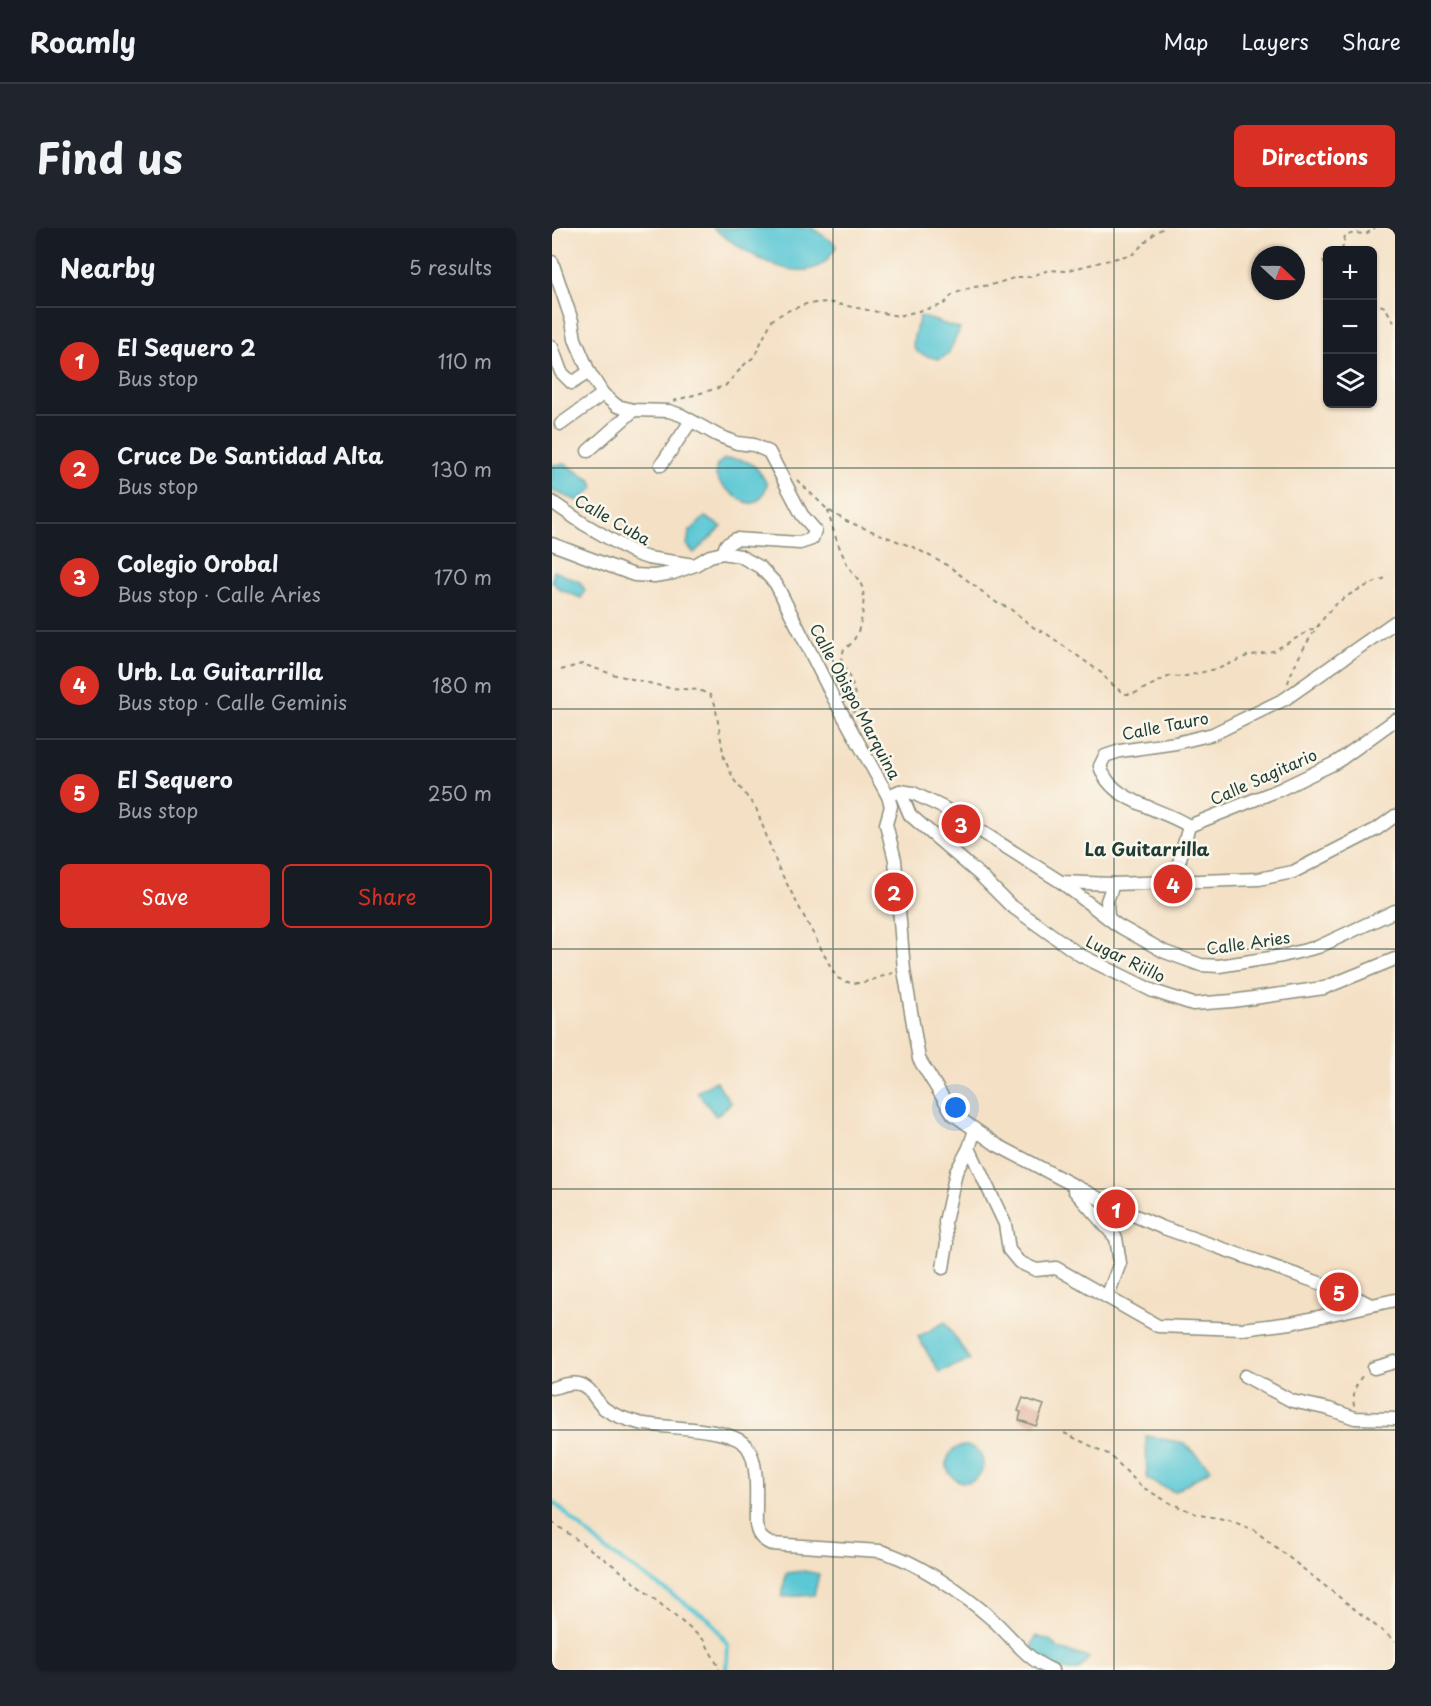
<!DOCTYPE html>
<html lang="en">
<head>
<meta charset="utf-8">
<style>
  :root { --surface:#171b24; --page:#20242c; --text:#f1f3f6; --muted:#9ea1a6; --line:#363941; --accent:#d93025 }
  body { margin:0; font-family:"Playpen Sans",sans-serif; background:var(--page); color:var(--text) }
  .controls { position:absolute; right:18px; top:18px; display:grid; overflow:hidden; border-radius:9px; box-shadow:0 2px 4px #0004 }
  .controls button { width:54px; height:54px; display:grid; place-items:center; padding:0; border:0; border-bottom:2px solid var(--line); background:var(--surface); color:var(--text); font:30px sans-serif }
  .compass { position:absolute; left:699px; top:18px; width:54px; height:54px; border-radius:50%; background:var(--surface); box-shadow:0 2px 4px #0004; rotate:112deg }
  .you { position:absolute; left:404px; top:880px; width:21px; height:21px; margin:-15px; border:4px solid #fff; border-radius:50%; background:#1a73e8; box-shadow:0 0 0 9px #1a73e833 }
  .badge { display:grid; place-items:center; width:39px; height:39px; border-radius:50%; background:var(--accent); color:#fff; font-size:20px; font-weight:700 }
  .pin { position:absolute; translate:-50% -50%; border:3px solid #fff; box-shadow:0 2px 6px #0006 }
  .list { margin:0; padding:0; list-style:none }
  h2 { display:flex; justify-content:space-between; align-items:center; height:78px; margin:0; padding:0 24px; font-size:26px }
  h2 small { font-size:20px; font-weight:400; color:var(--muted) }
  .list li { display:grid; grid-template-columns:39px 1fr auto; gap:18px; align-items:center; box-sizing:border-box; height:108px; padding:0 24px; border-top:2px solid var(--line) }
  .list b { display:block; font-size:22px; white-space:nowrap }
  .list p { margin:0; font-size:20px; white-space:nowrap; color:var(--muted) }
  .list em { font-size:20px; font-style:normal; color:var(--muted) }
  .actions { display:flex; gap:12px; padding:18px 24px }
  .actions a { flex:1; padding:14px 0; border:2px solid var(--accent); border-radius:9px; text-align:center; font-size:21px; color:var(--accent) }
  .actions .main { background:var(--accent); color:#fff }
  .icon { flex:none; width:33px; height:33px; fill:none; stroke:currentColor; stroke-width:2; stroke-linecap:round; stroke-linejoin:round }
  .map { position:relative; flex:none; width:843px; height:1442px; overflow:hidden; border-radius:9px }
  header { display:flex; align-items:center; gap:36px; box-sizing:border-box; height:84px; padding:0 30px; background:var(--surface); border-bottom:2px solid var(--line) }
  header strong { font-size:28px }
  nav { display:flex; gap:33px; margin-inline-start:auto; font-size:21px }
  .intro { display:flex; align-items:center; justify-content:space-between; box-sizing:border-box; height:144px; padding:0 36px }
  h1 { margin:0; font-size:42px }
  .button { padding:15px 27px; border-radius:9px; background:var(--accent); color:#fff; font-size:21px; font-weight:700 }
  main { display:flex; gap:36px; padding:0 36px }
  aside { flex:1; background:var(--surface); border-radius:9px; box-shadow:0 2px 4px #0004 }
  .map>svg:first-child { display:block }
</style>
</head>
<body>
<header>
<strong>Roamly</strong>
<nav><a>Map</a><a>Layers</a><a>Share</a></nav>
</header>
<div class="intro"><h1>Find us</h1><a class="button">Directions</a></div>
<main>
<aside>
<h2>Nearby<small>5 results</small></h2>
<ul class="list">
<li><span class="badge">1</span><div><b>El Sequero 2</b><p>Bus stop</p></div><em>110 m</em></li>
<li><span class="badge">2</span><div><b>Cruce De Santidad Alta</b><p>Bus stop</p></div><em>130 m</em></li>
<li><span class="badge">3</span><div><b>Colegio Orobal</b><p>Bus stop · Calle Aries</p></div><em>170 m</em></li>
<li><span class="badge">4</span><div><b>Urb. La Guitarrilla</b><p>Bus stop · Calle Geminis</p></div><em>180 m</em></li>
<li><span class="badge">5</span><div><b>El Sequero</b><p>Bus stop</p></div><em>250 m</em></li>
</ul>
<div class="actions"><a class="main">Save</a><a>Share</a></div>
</aside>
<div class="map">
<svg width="843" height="1442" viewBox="0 0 843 1442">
  <rect width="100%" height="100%" fill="#fbf7ec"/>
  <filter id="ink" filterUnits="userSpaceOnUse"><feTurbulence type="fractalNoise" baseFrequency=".0167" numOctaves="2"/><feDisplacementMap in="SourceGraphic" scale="12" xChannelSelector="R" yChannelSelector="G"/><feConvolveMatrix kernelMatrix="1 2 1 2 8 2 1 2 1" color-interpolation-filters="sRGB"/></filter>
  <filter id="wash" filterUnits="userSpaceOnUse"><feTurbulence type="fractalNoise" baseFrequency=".008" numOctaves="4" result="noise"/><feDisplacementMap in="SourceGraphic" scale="24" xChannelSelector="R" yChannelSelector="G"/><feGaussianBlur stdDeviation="1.35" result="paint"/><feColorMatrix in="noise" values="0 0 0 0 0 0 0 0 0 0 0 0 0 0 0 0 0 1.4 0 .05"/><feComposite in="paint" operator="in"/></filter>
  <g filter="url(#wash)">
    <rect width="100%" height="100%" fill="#f4e0c5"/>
    <g fill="#5cc8d5" stroke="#3e8284" stroke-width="1.5">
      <path d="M161,0H260L282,15L284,19C281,23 277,30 273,34C243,60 185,19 161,0Z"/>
      <path d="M368,88L408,101L396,126L388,131C352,125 360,117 368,88Z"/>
      <path d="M172,231C197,231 203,234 215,256C213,264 210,272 201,275C192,277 165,256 164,247C163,244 164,241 165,237Z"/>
      <polygon points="13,236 40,253 42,260 26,273 0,263 0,237"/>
      <polygon points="153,289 170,299 142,325 135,317 137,304"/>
      <polygon points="2,343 28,354 33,362 29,370 7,361 0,353"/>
      <polygon points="164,853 179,875 164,888 145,864"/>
      <polygon points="393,1094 418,1132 387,1144 366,1109"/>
      <polygon points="594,1208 632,1215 659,1241 622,1264 595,1251"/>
      <circle cx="413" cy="1236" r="18"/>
      <polygon points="252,1343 267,1346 262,1367 230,1369 234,1345"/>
      <polygon points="484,1408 499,1413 507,1421 537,1430 527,1442 512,1442 500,1437 499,1433 494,1433 481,1426 480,1417"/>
    </g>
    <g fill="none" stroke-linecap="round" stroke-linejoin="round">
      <polyline stroke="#5cc8d5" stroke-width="4" points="0,1273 54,1322 158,1392 176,1417 174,1442"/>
    </g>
    <g id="blocks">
      <polygon fill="#e0ad94" points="471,1170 492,1177 484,1198 467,1192 469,1184 466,1183"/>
    </g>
  </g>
  <g filter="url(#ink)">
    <use href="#blocks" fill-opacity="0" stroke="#8a8e7c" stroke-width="1.5"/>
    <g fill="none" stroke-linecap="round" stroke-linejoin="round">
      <defs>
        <g id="minor">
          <polyline points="0,34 20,93 23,111 37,144 51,166 65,178 82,182 117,183 129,187 165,207 185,215 202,217 217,224 250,287 263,302 260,311 248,315 184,311 174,317 171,325"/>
          <polyline points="0,119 9,144 20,155 37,144"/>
          <polyline points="9,196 51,166"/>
          <polyline points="36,223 82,182"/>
          <polyline points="109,237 139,193"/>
          <polyline points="0,274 32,296 84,326 96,330 142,337"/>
          <polyline points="0,316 82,347 102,348 121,345 143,337 158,328 171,325 188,328 208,339 224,356 281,469 336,568 339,578 334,596 343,632 352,742 367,831 401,886 445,917 563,979 609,999 793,1064 817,1076"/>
          <polyline points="348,563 358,587 428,647 458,677 528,727 601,763 641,776 680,773 772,760 843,731"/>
          <polyline points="343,565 348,563 361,565 392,580 509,654 565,697 613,724 649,737 667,738 730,728 766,719 843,683"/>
          <path d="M637,598C608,579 559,575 548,538L553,528L568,523L624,515L661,506L733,471L843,394"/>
          <polyline points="622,653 637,598 729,561 785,534 843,492"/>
          <polyline points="509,654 561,656 707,651 741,644 825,601 843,588"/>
          <polyline points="556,690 555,673 561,656"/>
          <polyline points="423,902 417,920 453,996 457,1022 467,1034 484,1042 504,1040 606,1098 691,1101 739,1095 843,1072"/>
          <polyline points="522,962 564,1010 568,1035 555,1069"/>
          <polyline points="391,1040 395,1015 393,994 404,944 417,920"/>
          <polyline points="822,1140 843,1134"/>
          <polyline points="693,1148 740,1173 777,1181 803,1190 843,1191"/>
          <path d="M0,1160C9,1158 17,1154 27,1156C40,1159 43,1174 53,1181C61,1187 76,1192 87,1195C112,1201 182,1198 196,1220C208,1238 203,1275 204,1297C206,1307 209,1311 219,1316L328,1323C365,1333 413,1367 441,1392C461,1410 475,1432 500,1442"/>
        </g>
      </defs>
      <use href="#minor" stroke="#8a8e7c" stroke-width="15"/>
      <g stroke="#8a8e7c" stroke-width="2" stroke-dasharray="4.5 4.5" stroke-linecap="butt">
        <polyline points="790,22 793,8 802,5 814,6 823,0"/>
        <polyline points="776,27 770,30 776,42"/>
        <polyline points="820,74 833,79 843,96"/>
        <polyline points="121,173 173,158 194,135 202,129 220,92 233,84 254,76 275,74 346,88 391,77 401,66 421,59 439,57 465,49 477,49 497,42 513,43 581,26 604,4 612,0"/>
        <polyline points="245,252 276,282 294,293 363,320 398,339 445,375 457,380 485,402 492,404 551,446 555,452 572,466 581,466 618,448 630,449 668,440 695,428 721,423 768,397"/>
        <path d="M276,282C280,301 286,317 294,334C298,343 309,352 311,362C313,379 309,413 292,421L289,432C298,447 304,463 304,481L301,484"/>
        <path d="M9,442L30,436L60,446L117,460L147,462L158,467L163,476L172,530L182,552L204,580L226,639L284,749C305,762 319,751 341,745"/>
        <path d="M736,455C741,435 770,386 787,374C802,362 819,356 836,349"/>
        <path d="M802,1178C800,1168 804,1152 813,1146"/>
        <polyline points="512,1205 558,1227 590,1259 618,1275 647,1287 677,1292 702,1302 843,1413"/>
        <polyline points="0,1294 65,1340 152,1412 166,1438 167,1442"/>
      </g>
      <use href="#minor" stroke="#fff" stroke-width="12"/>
    </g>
  </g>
  <path fill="none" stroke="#1f3d34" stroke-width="1.5" stroke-opacity="0.55" d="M281,0V1442M562,0V1442M0,240H843M0,481H843M0,721H843M0,961H843M0,1202H843"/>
  <g text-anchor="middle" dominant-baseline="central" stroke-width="5" stroke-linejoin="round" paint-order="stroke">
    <g font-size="16" fill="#1f3d34" stroke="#fbf7ec">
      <text transform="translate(61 291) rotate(30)">Calle Cuba</text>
      <text transform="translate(304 473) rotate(62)">Calle Obispo Marquina</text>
      <text transform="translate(613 497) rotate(-11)">Calle Tauro</text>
      <text transform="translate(711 548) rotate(-24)">Calle Sagitario</text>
      <text transform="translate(696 714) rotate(-8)">Calle Aries</text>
      <text transform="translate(574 730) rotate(26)">Lugar Riillo</text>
    </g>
    <g font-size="18" font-weight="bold" fill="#1f3d34" stroke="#fbf7ec">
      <text x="595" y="620">La Guitarrilla</text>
    </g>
  </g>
</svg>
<div class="controls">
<button>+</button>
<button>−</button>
<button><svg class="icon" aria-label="layers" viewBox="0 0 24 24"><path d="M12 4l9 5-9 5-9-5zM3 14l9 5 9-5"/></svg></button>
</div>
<svg class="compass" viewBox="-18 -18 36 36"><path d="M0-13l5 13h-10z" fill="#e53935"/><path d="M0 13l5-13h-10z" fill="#9ea1a6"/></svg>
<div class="you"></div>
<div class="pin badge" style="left:564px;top:981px">1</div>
<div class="pin badge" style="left:342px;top:664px">2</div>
<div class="pin badge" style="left:409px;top:596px">3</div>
<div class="pin badge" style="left:621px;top:656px">4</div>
<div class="pin badge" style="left:787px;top:1064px">5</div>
</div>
</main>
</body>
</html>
